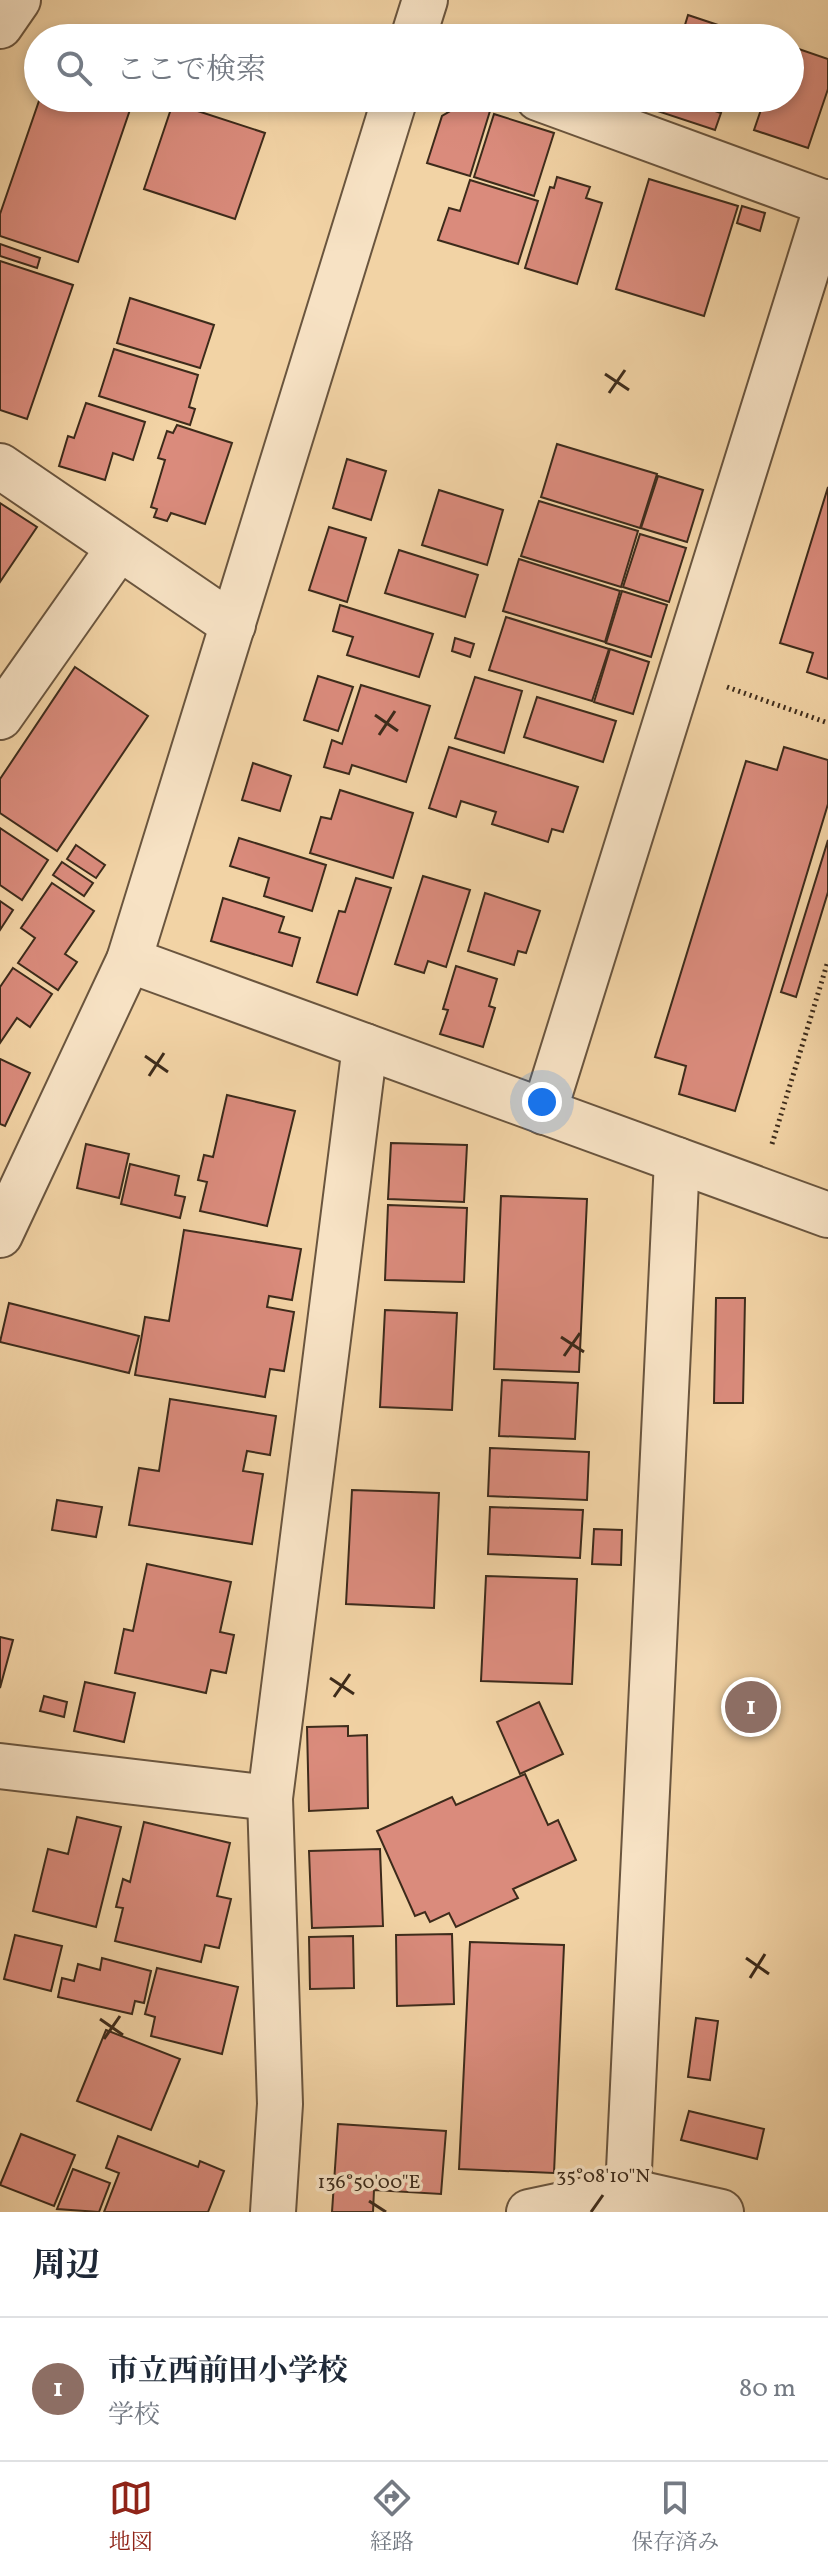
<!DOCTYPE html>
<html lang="ja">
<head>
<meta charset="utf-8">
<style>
  :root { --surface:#fff; --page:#f2f2f3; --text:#1f2937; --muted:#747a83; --line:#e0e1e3; --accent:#8f2418 }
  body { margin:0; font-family:Vollkorn,"Noto Serif JP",serif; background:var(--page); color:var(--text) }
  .you { position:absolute; left:542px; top:1102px; width:28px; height:28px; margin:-20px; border:6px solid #fff; border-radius:50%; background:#1a73e8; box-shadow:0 0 0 12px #1a73e833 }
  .badge { display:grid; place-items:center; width:52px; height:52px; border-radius:50%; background:var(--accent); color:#fff; font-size:26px; font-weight:700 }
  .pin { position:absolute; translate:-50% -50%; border:4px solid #fff; box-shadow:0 2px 8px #0006 }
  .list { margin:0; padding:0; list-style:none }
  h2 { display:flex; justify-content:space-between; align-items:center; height:104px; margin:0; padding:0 32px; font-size:34px }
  h2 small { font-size:26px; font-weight:400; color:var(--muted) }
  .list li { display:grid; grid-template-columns:52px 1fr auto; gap:24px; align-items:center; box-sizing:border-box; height:144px; padding:0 32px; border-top:2px solid var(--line) }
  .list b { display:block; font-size:30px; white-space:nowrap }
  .list p { margin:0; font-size:26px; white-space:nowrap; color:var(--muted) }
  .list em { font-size:26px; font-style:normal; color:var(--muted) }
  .icon { flex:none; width:44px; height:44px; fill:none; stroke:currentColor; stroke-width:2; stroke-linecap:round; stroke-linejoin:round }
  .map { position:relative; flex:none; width:828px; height:2212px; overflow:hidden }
  .search { position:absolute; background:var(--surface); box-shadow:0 4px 12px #0003; left:24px; right:24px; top:24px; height:88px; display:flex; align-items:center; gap:20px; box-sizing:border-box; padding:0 28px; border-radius:44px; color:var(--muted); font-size:30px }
  .sheet { height:248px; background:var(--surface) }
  nav { display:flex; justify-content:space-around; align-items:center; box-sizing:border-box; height:112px; border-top:2px solid var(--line); background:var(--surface); font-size:22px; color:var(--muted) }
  nav a { display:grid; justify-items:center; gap:4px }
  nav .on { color:var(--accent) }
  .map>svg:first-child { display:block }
</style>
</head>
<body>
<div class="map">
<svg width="828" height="2212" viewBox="0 0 828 2212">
  <rect width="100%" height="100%" fill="#f2d3a5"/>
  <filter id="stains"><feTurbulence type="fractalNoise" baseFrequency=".0025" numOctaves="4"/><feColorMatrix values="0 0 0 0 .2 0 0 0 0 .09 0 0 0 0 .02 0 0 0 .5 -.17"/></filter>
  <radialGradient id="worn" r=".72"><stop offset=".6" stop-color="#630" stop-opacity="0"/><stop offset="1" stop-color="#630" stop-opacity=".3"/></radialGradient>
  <g fill="#da8b7c" stroke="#3d2b1b" stroke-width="2">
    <polygon points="688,15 739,32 737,38 681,38"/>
    <polygon points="790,46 828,59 828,89 808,148 754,130 765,98 790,98"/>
    <polygon points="40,98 134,98 78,262 0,236 0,214"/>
    <polygon points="635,98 676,98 721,113 715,130 633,103"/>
    <polygon points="677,98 716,98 712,110"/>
    <polygon points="173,103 265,133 235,219 144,189"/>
    <polygon points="464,103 490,111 470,176 427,163 442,116"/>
    <polygon points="494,114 554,133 534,196 474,177"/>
    <polygon points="557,177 590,187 586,198 602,203 577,284 525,268 550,187 554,188"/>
    <polygon points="649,179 738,206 704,316 616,289"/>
    <polygon points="470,180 538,201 518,264 438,240 449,208 460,211"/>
    <polygon points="742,206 765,213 760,231 737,223"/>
    <polygon points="0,244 40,258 37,268 0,256"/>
    <polygon points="0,261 73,285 27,419 0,410"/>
    <polygon points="130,298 214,325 200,368 117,343"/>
    <polygon points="114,349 198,375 189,407 195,409 190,425 99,396"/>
    <polygon points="86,403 145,422 133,460 113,453 105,480 59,466 68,436 74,438"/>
    <polygon points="177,425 232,443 205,524 171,513 167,521 154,517 157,509 151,507 165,460 158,458 167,431 173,433"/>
    <polygon points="557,444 657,474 640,528 541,497"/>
    <polygon points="347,459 386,471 371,520 333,508"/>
    <polygon points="658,476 703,490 687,542 641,528"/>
    <polygon points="828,487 828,679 807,672 813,653 780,643"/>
    <polygon points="439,490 503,510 487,565 422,545"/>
    <polygon points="539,501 638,531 621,587 521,556"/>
    <polygon points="0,503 37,527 0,582"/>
    <polygon points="329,527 366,538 347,602 309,590"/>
    <polygon points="640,534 686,548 669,602 623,587"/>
    <polygon points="399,550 478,575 465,617 385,593"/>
    <polygon points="519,559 620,591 605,642 503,611"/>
    <polygon points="622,591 667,605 651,657 606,643"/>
    <polygon points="340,605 433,634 419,677 347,655 353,637 333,631"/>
    <polygon points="506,617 609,649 592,701 489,670"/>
    <polygon points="455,638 474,644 470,657 452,651"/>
    <polygon points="610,649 649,662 633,714 594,702"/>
    <polygon points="75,667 148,716 57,851 0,813 0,779"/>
    <polygon points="318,676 353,687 338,731 304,720"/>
    <polygon points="475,677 522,691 504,753 455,738"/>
    <polygon points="361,685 430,706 406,782 352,765 349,774 324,767 332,740 342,744"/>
    <polygon points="537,697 616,721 603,762 524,737"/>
    <polygon points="449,747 578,787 563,832 552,829 548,842 492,824 496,812 461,801 456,817 429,808"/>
    <polygon points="784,747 828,760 828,804 735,1111 679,1094 686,1066 655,1057 746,761 777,770"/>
    <polygon points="253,763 291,776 280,811 242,800"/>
    <polygon points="340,790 413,813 393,878 310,853 321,817 331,819"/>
    <polygon points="0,828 48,860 22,900 0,885"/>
    <polygon points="239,838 326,865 312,911 264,896 269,878 230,866"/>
    <polygon points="828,840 828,892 796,997 781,992"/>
    <polygon points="76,845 105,865 96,878 67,859"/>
    <polygon points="62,862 93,883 84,896 53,875"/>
    <polygon points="423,876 470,890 446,967 428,961 424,973 395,964"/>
    <polygon points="356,878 391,888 357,995 317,982 339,911 345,912"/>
    <polygon points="52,883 94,911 65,954 77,962 58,990 18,963 35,938 21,928"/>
    <polygon points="485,893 540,911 526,953 518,951 514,965 468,951"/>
    <polygon points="223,898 284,917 279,932 300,938 292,966 211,941"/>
    <polygon points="0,901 13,910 0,930"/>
    <polygon points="456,966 497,979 489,1006 495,1008 483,1047 440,1034 448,1010 443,1009"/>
    <polygon points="13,968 52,994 30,1027 17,1018 0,1043 0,987"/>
    <polygon points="0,1059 30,1073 5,1126 0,1124"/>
    <polygon points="227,1095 295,1111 267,1226 200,1211 207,1182 198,1180 204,1155 213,1157"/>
    <polygon points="391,1143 467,1145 464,1202 388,1199"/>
    <polygon points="86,1144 129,1154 119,1198 77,1188"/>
    <polygon points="130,1164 179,1176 175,1195 185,1197 180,1218 121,1204"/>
    <polygon points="501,1196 587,1199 579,1372 494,1369"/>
    <polygon points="388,1205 467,1208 464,1282 385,1280"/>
    <polygon points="184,1230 301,1249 292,1300 269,1296 267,1307 294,1312 284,1371 270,1369 265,1397 135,1375 145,1317 169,1321"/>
    <polygon points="716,1298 745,1298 743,1403 714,1403"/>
    <polygon points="9,1303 139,1336 129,1373 0,1342"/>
    <polygon points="385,1310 457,1313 452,1410 380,1407"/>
    <polygon points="502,1380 578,1383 575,1439 499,1436"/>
    <polygon points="170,1399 276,1416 270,1455 247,1451 243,1471 263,1474 252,1544 129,1525 139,1468 159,1471"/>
    <polygon points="490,1448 589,1452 587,1500 488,1496"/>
    <polygon points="352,1490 439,1493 434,1608 346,1604"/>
    <polygon points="57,1500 102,1507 96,1537 52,1530"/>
    <polygon points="490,1507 583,1510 580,1558 488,1554"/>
    <polygon points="594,1529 622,1530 621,1565 592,1564"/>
    <polygon points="147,1564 231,1582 220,1632 234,1635 226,1673 211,1670 206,1693 115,1673 124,1629 133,1631"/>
    <polygon points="486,1576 577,1579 572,1684 481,1681"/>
    <polygon points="0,1637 13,1640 0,1688"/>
    <polygon points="85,1682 135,1693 124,1742 74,1731"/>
    <polygon points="44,1696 67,1702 64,1717 40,1711"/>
    <polygon points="539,1702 563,1754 520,1774 497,1722"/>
    <polygon points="348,1726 348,1736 367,1735 368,1808 309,1811 307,1727"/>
    <polygon points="525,1774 548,1825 558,1820 576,1860 513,1889 518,1898 456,1927 449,1913 430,1922 425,1912 415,1916 377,1831 452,1797 456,1805"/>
    <polygon points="77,1817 121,1827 96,1927 33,1911 48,1849 68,1854"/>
    <polygon points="144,1822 230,1843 217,1896 231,1899 219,1948 205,1945 201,1962 115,1941 123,1908 116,1907 123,1879 130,1882"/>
    <polygon points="380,1849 383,1926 312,1928 309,1851"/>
    <polygon points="452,1934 454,2004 397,2006 396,1935"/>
    <polygon points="15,1935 62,1946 51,1991 4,1979"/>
    <polygon points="353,1936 354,1988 310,1989 309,1937"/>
    <polygon points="470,1942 564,1945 554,2173 459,2169"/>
    <polygon points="102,1958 151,1971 144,2003 135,2001 132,2014 58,1997 62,1978 74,1981 78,1964 100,1970"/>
    <polygon points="157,1968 238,1987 222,2054 151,2036 155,2017 145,2014"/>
    <polygon points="696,2018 718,2021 710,2080 688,2077"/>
    <polygon points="106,2030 180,2059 151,2130 77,2101"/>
    <polygon points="689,2111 764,2129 757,2159 681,2140"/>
    <polygon points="338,2124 446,2131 441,2194 374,2190 373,2212 332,2212"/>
    <polygon points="21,2134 75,2155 54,2206 0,2185"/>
    <polygon points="118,2136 198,2167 200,2161 224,2171 208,2212 104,2212 119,2173 106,2168"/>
    <polygon points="73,2169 110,2183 99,2212 57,2209"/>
  </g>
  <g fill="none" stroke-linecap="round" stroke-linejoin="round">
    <defs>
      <g id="minor">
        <polyline points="0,26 18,0"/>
        <polyline points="413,38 425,0"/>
        <polyline points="538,98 828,204"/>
        <polyline points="0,466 233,625"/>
        <polyline points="0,717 119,548"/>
        <polyline points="129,960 828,1215"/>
        <polyline points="544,1112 828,202"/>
        <polyline points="0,1235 129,960 395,98"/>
        <polyline points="0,1766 270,1798"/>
        <polyline points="628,2191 677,1160"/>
        <polyline points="273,2212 280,2104 270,1798 365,1046"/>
        <polyline points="529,2212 628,2191 721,2212"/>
      </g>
    </defs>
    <use href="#minor" stroke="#6a553e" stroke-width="48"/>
    <g stroke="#3d2b1b" stroke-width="5" stroke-dasharray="2 4" stroke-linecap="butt">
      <polyline points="727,687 828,723"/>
      <polyline points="772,1144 828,961"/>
    </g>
    <use href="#minor" stroke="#f7e2c4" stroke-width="44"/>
  </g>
  <path fill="none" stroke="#3d2b1b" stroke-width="3" d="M605,374L629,390M609,393L625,370M375,715L398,731M379,735L395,711M145,1056L168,1072M149,1076L164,1053M561,1337L584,1352M564,1356L580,1333M330,1678L354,1694M334,1697L350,1674M746,1958L769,1974M750,1978L765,1954M100,2019L123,2035M104,2039L120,2016M369,2201L386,2212M591,2212L603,2195"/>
  <g font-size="20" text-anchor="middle" fill="#3d2b1b" stroke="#f7e2c4" stroke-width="7" stroke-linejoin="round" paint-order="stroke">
    <text x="603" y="2182">35°08'10"N</text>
    <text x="369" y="2188">136°50'00"E</text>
  </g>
  <rect width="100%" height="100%" filter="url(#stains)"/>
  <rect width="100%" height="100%" fill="url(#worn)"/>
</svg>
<div class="you"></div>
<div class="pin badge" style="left:751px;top:1707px;background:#8d6e63">1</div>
<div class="search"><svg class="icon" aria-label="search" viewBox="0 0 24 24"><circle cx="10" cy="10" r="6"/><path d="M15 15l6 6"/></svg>ここで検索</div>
</div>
<section class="sheet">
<h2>周辺<small></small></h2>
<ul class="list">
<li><span class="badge" style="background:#8d6e63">1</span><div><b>市立西前田小学校</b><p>学校</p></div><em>80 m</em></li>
</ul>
</section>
<nav>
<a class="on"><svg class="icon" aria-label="map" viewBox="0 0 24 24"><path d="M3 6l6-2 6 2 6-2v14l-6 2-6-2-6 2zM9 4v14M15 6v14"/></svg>地図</a>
<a><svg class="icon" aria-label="directions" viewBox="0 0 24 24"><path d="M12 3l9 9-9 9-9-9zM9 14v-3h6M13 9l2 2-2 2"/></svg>経路</a>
<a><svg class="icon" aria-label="saved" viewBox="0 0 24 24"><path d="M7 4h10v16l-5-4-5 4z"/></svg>保存済み</a>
</nav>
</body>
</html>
